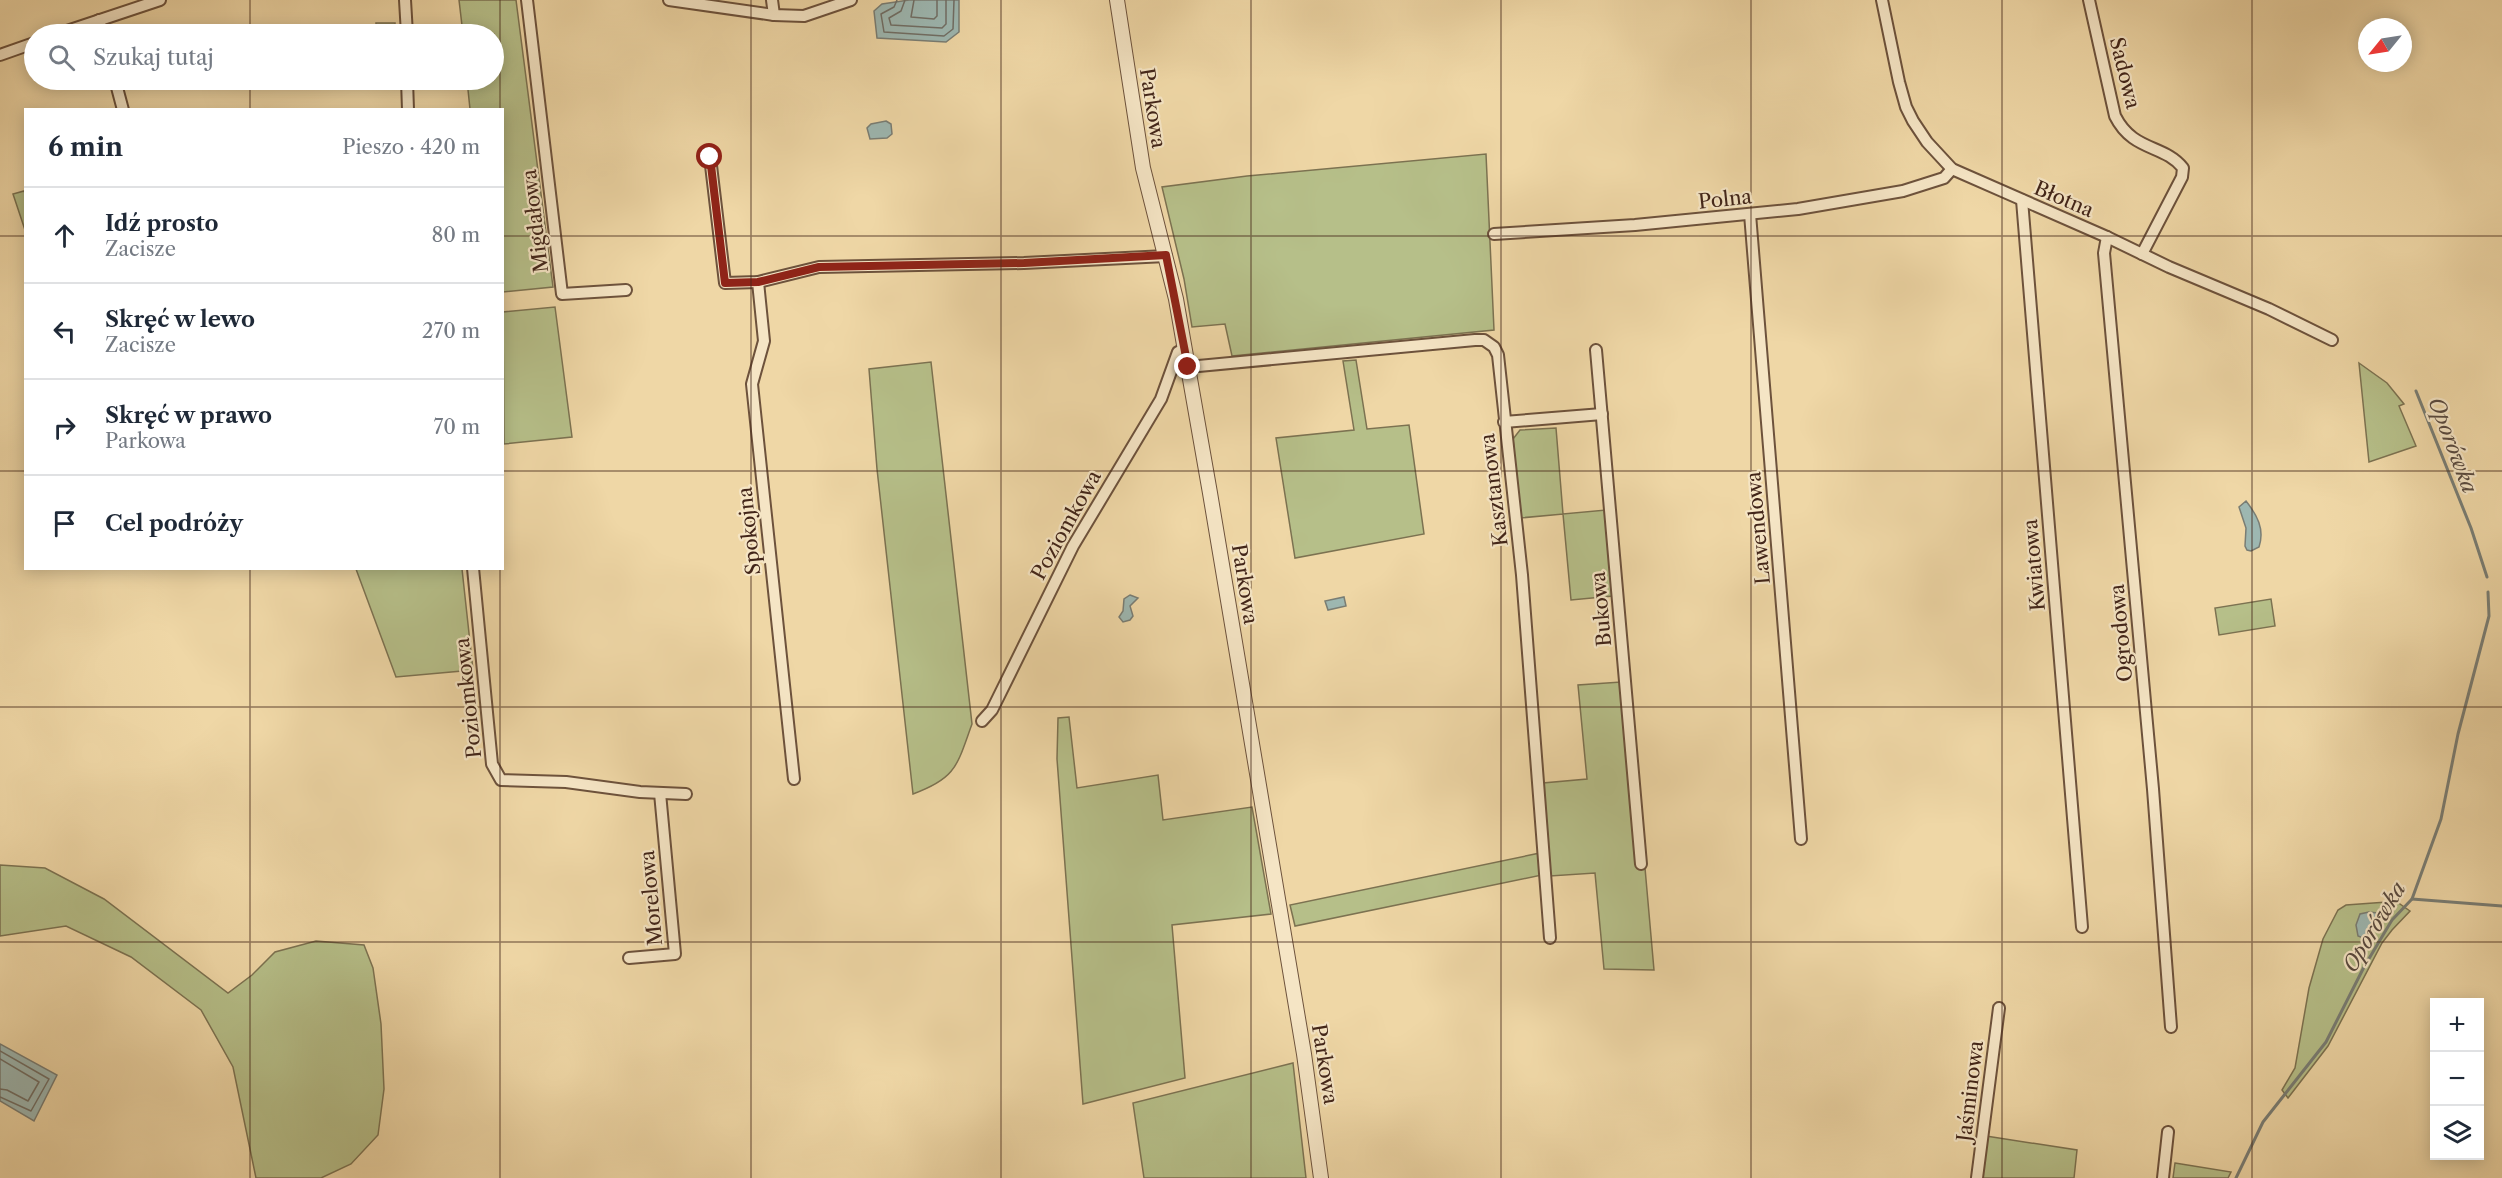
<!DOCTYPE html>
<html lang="pl">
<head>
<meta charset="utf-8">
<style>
  :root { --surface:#fff; --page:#f6f6f7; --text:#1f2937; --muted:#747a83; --line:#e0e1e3 }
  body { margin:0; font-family:"Libre Caslon Text",serif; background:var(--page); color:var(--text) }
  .controls { position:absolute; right:18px; bottom:18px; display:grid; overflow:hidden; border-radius:0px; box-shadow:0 3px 15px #0003 }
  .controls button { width:54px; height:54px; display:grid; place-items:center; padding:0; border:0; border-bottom:2px solid var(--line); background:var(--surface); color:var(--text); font:30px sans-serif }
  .compass { position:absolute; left:2358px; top:18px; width:54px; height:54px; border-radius:50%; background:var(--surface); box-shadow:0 3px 15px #0003; rotate:240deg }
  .stop { position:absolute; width:18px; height:18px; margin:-14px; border:4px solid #8f2418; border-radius:50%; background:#fff }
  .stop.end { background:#8f2418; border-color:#fff; box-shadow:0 2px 6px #0008 }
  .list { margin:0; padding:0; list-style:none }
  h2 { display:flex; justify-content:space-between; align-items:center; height:78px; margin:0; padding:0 24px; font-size:26px }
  h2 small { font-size:20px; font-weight:400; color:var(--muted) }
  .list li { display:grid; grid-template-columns:39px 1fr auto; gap:18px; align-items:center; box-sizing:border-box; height:96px; padding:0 24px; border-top:2px solid var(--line) }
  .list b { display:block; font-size:22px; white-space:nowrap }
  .list p { margin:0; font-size:20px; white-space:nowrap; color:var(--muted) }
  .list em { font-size:20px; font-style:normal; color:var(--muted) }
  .icon { flex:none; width:33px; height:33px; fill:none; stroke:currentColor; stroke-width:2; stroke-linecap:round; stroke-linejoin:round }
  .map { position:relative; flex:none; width:2502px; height:1178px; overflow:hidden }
  .search { position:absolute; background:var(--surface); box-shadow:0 3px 15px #0003; left:24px; top:24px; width:480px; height:66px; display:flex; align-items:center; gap:15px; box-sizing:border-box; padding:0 21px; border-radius:33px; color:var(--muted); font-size:22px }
  .panel { position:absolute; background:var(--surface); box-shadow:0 3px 15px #0003; left:24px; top:108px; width:480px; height:462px; border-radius:0px }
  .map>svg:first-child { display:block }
</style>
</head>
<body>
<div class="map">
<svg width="2502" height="1178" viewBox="0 0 2502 1178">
  <rect width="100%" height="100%" fill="#efd7a6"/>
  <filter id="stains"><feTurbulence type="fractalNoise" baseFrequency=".00333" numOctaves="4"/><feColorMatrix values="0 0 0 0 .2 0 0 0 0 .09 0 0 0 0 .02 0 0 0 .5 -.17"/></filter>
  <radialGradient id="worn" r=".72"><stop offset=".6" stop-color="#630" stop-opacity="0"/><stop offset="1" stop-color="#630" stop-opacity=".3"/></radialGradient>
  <g fill="#b6bf89" stroke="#7c7251" stroke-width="1.5">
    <polygon points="459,0 516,0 553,287 503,292 502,110 470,109 467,80 494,80 494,34 463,34"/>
    <rect x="376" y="23" width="19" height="11"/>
    <polygon points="1486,154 1494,330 1232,356 1225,324 1192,327 1184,279 1162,187 1247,176"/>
    <polygon points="24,191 26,196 25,230 13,194"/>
    <polygon points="555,307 572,437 504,444 503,312"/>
    <polygon points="1356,360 1367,429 1409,425 1424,534 1295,558 1276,438 1354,430 1343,361"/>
    <path d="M931,362L972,724C957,765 957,778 913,794L877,469L869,369Z"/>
    <polygon points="2359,363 2387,383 2404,404 2399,406 2416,446 2369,462"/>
    <polygon points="1556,428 1563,514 1606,510 1613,596 1571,600 1563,514 1520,518 1513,439 1520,430"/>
    <polygon points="356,569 462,569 473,670 396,677"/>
    <polygon points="2271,599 2275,626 2219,635 2215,608"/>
    <polygon points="1621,682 1637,868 1645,868 1654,970 1604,969 1595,873 1550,876 1543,783 1587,779 1578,685"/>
    <polygon points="1069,717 1077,788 1158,775 1163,820 1252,807 1271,914 1172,925 1185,1078 1083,1104 1057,759 1058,718"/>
    <polygon points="1540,853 1542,875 1295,926 1290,905"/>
    <polygon points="0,865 45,868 104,899 228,993 252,975 275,952 316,941 364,945 373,968 381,1024 384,1089 378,1135 351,1164 321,1178 256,1178 233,1067 201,1010 131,957 66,926 0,936"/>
    <polygon points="2387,902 2397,902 2410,911 2392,930 2382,943 2328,1046 2288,1098 2282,1090 2295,1068 2309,988 2323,939 2338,910 2346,905"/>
    <polygon points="1293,1063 1306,1178 1144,1178 1133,1103"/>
    <polygon points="1986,1136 2077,1150 2074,1178 1982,1178"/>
    <polygon points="2175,1163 2231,1172 2228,1178 2173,1178"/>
  </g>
  <g fill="#9db7b1" stroke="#797d74" stroke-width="1.5">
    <polygon points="909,0 959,0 959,32 946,42 877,38 874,11 882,4"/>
    <polygon points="886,121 891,124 892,134 887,138 870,139 867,128 871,124"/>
    <path d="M2246,501C2257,515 2265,529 2259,547L2251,551L2247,550L2245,546L2246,528L2239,507Z"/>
    <polygon points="1130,595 1138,598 1130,606 1133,616 1130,620 1123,622 1119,617 1123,611 1124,599"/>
    <polygon points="1344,597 1346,606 1328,610 1325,601"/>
    <path d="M2369,912L2377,913C2379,927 2373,931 2363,938L2358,936L2356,925L2360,914Z"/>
    <polygon points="0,1044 57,1075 34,1121 0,1101"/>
  </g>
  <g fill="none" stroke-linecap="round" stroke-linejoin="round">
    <g stroke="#706e65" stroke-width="1.5">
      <polyline points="897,0 894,7 881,14 884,32 944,36 953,29 954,0"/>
      <polyline points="905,0 901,11 889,18 891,25 942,28 946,24 946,0"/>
      <polyline points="914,0 911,17 934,19 937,16 937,0"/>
      <polyline points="0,1051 49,1079 31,1111 0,1097"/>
      <polyline points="0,1059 39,1082 28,1101 7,1090 0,1089"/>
    </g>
    <g stroke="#797d74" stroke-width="3">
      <polyline points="2416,391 2471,528 2487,577"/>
      <polyline points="2412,899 2502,906"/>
      <polyline points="2236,1178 2263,1122 2326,1042 2364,967 2392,920 2412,899 2441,819 2458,734 2489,616 2488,592"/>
    </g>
    <defs>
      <g id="minor">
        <polyline points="405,0 407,34"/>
        <polyline points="527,0 562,294 626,290"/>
        <polyline points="669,0 774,15 804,16 851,0"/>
        <polyline points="772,0 774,15"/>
        <polyline points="1882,0 1899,82 1906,107 1913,121 1927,142 1952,169 2107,237 2169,267 2269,309 2332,340"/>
        <path d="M2089,0L2115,116C2133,152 2164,144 2183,168L2182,177L2142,254"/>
        <polyline points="99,20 103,34"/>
        <polyline points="58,34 160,0"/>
        <polyline points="0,55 34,43"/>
        <polyline points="115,80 123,110"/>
        <polyline points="407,80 408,110"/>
        <polyline points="710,157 725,283 758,282 819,267 1024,263 1166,256"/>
        <polyline points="2022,200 2082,927"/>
        <polyline points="1750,214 1801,839"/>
        <polyline points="1494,234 1635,225 1798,209 1903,191 1944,178 1952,169"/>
        <polyline points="2107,237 2104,253 2153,789 2171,1027"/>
        <polyline points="758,282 764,341 752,384 794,779"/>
        <polyline points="1596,350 1641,864"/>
        <polyline points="1188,367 1475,340 1484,340 1494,347 1498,355 1522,575 1550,938"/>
        <polyline points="1504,422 1602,414"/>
        <polyline points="473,568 492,764 501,780 566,782 640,792 686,794"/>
        <polyline points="982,721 992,710 1073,546 1161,399 1178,352 1185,349"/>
        <polyline points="629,958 675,954 660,793"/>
        <polyline points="1977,1178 1999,1008"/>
        <polyline points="2163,1178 2168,1132"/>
      </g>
      <polyline id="tertiary" points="1117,0 1143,168 1176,299 1210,493 1304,1054 1321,1178"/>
    </defs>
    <use href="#minor" stroke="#6d523c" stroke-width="14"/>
    <use href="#tertiary" stroke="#6d523c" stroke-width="16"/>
    <use href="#minor" stroke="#f5e5c5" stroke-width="10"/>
    <use href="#tertiary" stroke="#f5e5c5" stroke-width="14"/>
  </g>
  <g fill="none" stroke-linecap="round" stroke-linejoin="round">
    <polyline stroke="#8f2418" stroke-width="8" points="710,157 725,283 758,282 819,267 1024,263 1166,255 1188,367"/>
  </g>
  <path fill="none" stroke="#422519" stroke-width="1.5" stroke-opacity="0.55" d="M250,0V34M500,0V110M751,0V1178M1001,0V1178M1251,0V1178M1501,0V1178M1751,0V1178M2002,0V1178M2252,0V1178M250,80V110M0,236H26M502,236H2502M0,471H26M502,471H2502M250,568V1178M500,568V1178M0,707H2502M0,942H2502"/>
  <g text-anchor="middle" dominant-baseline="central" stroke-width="4.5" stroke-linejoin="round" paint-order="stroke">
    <g font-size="20" fill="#422519" stroke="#f5e5c5">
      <text transform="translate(2125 73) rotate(76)">Sadowa</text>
      <text transform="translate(1153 108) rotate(81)">Parkowa</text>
      <text transform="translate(1725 199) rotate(-6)">Polna</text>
      <text transform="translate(2064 199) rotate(23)">Błotna</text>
      <text transform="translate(535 221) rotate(-97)">Migdałowa</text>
      <text transform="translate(1494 490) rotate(-97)">Kasztanowa</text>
      <text transform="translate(1066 525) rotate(-61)">Poziomkowa</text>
      <text transform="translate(1758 528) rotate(-95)">Lawendowa</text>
      <text transform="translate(749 531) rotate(-96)">Spokojna</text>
      <text transform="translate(2034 565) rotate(-95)">Kwiatowa</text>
      <text transform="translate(1245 584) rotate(81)">Parkowa</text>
      <text transform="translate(1601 609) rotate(-95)">Bukowa</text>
      <text transform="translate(2121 633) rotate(-95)">Ogrodowa</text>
      <text transform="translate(468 698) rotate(-96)">Poziomkowa</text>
      <text transform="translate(651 898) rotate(-95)">Morelowa</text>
      <text transform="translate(1325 1064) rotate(81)">Parkowa</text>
      <text transform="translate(1970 1091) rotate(-83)">Jaśminowa</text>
    </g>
    <g font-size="21" font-style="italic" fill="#594a3f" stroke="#f5e5c5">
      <text transform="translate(2453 445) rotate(69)">Oporówka</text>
      <text transform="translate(2374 927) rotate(-59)">Oporówka</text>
    </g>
  </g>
  <rect width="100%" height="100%" filter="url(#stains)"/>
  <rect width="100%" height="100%" fill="url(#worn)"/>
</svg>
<div class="controls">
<button>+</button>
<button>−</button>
<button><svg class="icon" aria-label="layers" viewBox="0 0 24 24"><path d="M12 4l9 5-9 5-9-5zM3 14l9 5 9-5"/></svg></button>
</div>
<svg class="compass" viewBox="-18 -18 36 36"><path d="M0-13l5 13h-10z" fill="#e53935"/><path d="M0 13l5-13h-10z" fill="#747a83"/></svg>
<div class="stop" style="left:710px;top:157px"></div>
<div class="stop end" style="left:1188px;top:367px"></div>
<div class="search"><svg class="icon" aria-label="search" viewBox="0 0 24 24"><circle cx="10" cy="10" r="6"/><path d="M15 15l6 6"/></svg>Szukaj tutaj</div>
<section class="panel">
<h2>6 min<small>Pieszo · 420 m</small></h2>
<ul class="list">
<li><svg class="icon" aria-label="ahead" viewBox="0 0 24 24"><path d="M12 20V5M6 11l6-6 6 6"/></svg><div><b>Idź prosto</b><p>Zacisze</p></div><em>80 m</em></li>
<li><svg class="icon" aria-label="left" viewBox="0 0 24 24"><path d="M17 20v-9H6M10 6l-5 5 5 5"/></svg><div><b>Skręć w lewo</b><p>Zacisze</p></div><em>270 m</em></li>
<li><svg class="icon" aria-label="right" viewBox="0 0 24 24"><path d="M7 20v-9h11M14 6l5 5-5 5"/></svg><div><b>Skręć w prawo</b><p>Parkowa</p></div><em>70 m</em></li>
<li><svg class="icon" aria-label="arrive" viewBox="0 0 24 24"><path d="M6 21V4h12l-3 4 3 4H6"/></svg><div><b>Cel podróży</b></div></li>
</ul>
</section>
</div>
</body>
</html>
